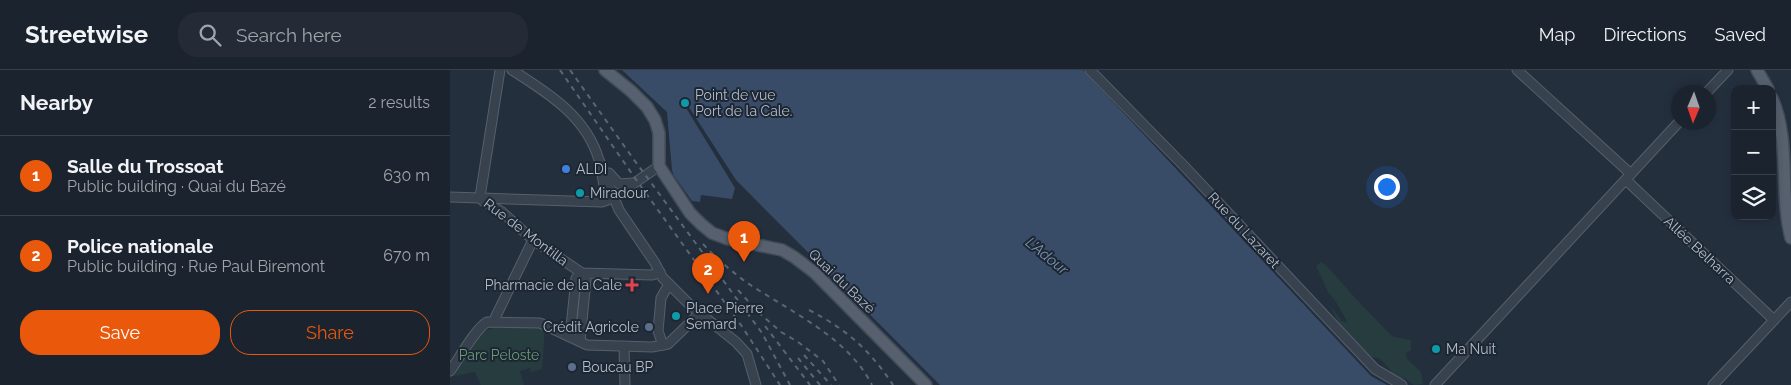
<!DOCTYPE html>
<html lang="en">
<head>
<meta charset="utf-8">
<style>
  :root { --surface:#1b232e; --page:#242b36; --text:#f1f3f6; --muted:#a0a4aa; --line:#39404a; --accent:#ea580c }
  body { margin:0; font-family:Raleway,sans-serif; background:var(--page); color:var(--text) }
  .controls { position:absolute; right:15px; top:15px; display:grid; overflow:hidden; border-radius:10px; box-shadow:0 2px 8px #0003 }
  .controls button { width:45px; height:45px; display:grid; place-items:center; padding:0; border:0; border-bottom:1px solid var(--line); background:var(--surface); color:var(--text); font:25px sans-serif }
  .compass { position:absolute; left:1221px; top:15px; width:45px; height:45px; border-radius:50%; background:var(--surface); box-shadow:0 2px 8px #0003; rotate:182deg }
  .you { position:absolute; left:936px; top:116px; width:18px; height:18px; margin:-12px; border:4px solid #fff; border-radius:50%; background:#1a73e8; box-shadow:0 0 0 8px #1a73e833 }
  .badge { display:grid; place-items:center; width:32px; height:32px; border-radius:50%; background:var(--accent); color:#fff; font-size:16px; font-weight:700 }
  .pin { position:absolute; translate:-50% -41px; filter:drop-shadow(0 1px 2px #0008) }
  .pin::after { content:''; position:absolute; top:26px; width:18px; height:15px; background:inherit; clip-path:polygon(0 0,100% 0,50% 100%) }
  .list { margin:0; padding:0; list-style:none }
  h2 { display:flex; justify-content:space-between; align-items:center; height:65px; margin:0; padding:0 20px; font-size:21px }
  h2 small { font-size:16px; font-weight:400; color:var(--muted) }
  .list li { display:grid; grid-template-columns:32px 1fr auto; gap:15px; align-items:center; box-sizing:border-box; height:80px; padding:0 20px; border-top:1px solid var(--line) }
  .list b { display:block; font-size:19px; white-space:nowrap }
  .list p { margin:0; font-size:16px; white-space:nowrap; color:var(--muted) }
  .list em { font-size:16px; font-style:normal; color:var(--muted) }
  .actions { display:flex; gap:10px; padding:15px 20px }
  .actions a { flex:1; padding:11px 0; border:1px solid var(--accent); border-radius:20px; text-align:center; font-size:18px; color:var(--accent) }
  .actions .main { background:var(--accent); color:#fff }
  .icon { flex:none; width:28px; height:28px; fill:none; stroke:currentColor; stroke-width:2; stroke-linecap:round; stroke-linejoin:round }
  .map { position:relative; flex:none; width:1341px; height:315px; overflow:hidden }
  header { display:flex; align-items:center; gap:30px; box-sizing:border-box; height:70px; padding:0 25px; background:var(--surface); border-bottom:1px solid var(--line) }
  header strong { font-size:24px }
  nav { display:flex; gap:28px; margin-inline-start:auto; font-size:18px }
  .search { width:350px; height:45px; background:var(--page); display:flex; align-items:center; gap:12px; box-sizing:border-box; padding:0 18px; border-radius:20px; color:var(--muted); font-size:19px }
  main { display:flex }
  aside { flex:1; background:var(--surface) }
  .map>svg:first-child { display:block }
</style>
</head>
<body>
<header>
<strong>Streetwise</strong>
<div class="search"><svg class="icon" aria-label="search" viewBox="0 0 24 24"><circle cx="10" cy="10" r="6"/><path d="M15 15l6 6"/></svg>Search here</div>
<nav><a>Map</a><a>Directions</a><a>Saved</a></nav>
</header>
<main>
<aside>
<h2>Nearby<small>2 results</small></h2>
<ul class="list">
<li><span class="badge">1</span><div><b>Salle du Trossoat</b><p>Public building · Quai du Bazé</p></div><em>630 m</em></li>
<li><span class="badge">2</span><div><b>Police nationale</b><p>Public building · Rue Paul Biremont</p></div><em>670 m</em></li>
</ul>
<div class="actions"><a class="main">Save</a><a>Share</a></div>
</aside>
<div class="map">
<svg width="1341" height="315" viewBox="0 0 1341 315">
  <rect width="100%" height="100%" fill="#242f3e"/>
  <g fill="#263c3f">
    <path d="M871,192L876,195L907,230L938,262L944,267L961,270V280L956,283L957,289L971,302L973,314L964,315L954,308L948,309C942,304 935,292 930,289C928,287 925,288 922,287C908,280 886,252 881,237L892,251L898,253L886,232L878,222L866,196Z"/>
    <polygon points="88,257 95,259 92,299 81,302 80,298 70,301 74,315 31,315 25,302 4,306 32,262 44,258"/>
  </g>
  <polygon fill="#394c67" points="172,0 633,0 921,306 937,315 490,315 286,110 235,31 233,33 285,118 282,129 251,125 250,132 242,131 224,106 222,100 217,42"/>
  <g fill="none" stroke-linecap="round" stroke-linejoin="round">
    <defs>
      <g id="minor">
        <path d="M62,0C98,23 136,46 149,90C152,101 153,113 156,125L163,128"/>
        <polyline points="640,0 735,97 925,299 952,315"/>
        <polyline points="1067,0 1181,104"/>
        <polyline points="1257,22 1278,0"/>
        <polyline points="150,92 169,140 205,193 212,207 241,236 286,272 297,284 306,315"/>
        <polyline points="159,103 169,114 183,113"/>
        <polyline points="1176,110 1324,250"/>
        <polyline points="0,127 152,132 163,128 209,96"/>
        <polyline points="30,127 33,131 52,142 83,170 132,203 202,205 210,202"/>
        <polyline points="30,127 50,0"/>
        <polyline points="45,252 45,248 83,170"/>
        <polyline points="120,267 126,208 132,203 136,210 130,271"/>
        <polyline points="213,275 208,261 211,228 219,214"/>
        <polyline points="174,276 175,315"/>
        <path d="M0,301C9,289 25,259 37,252L90,253L137,275L202,277L218,274L249,244"/>
        <polyline points="985,315 1229,52"/>
        <polyline points="1263,315 1341,232"/>
      </g>
      <g id="major">
        <polyline points="155,0 181,21 197,37 205,50 209,63 209,96 240,143 251,154 262,163 278,169 332,180 344,187 365,203 476,315"/>
        <polyline points="1307,0 1318,19"/>
        <path d="M1322,28C1341,72 1329,122 1341,168"/>
      </g>
    </defs>
    <use href="#minor" stroke="#565f6c" stroke-width="11"/>
    <use href="#major" stroke="#414a57" stroke-width="14"/>
    <use href="#minor" stroke="#38414e" stroke-width="9"/>
    <use href="#major" stroke="#56606e" stroke-width="11"/>
    <g stroke="#5a6575" stroke-width="2" stroke-dasharray="5 5" stroke-linecap="butt">
      <polyline points="110,0 187,111 291,255 330,315"/>
      <polyline points="120,0 182,87 312,263 340,315"/>
      <path d="M253,174C266,188 281,201 296,212C339,241 398,267 422,315"/>
      <polyline points="288,220 307,241 331,262 348,272 373,291 389,315"/>
      <path d="M359,240C396,259 420,280 443,315"/>
      <polyline points="315,256 360,315"/>
      <polyline points="354,285 381,315"/>
      <polyline points="348,288 370,315"/>
    </g>
  </g>
  <g fill="#0f9aa8" stroke="#1d2633" stroke-width="2">
    <circle cx="235" cy="33" r="5"/>
    <circle cx="130" cy="123" r="5"/>
    <circle cx="226" cy="246" r="5"/>
    <circle cx="986" cy="279" r="5"/>
  </g>
  <circle fill="#3f7fe0" stroke="#1d2633" stroke-width="2" cx="116" cy="99" r="5"/>
  <path fill="#e0444e" stroke="#1d2633" stroke-width="2" d="M179.5 207.5h5v5h5v5h-5v5h-5v-5h-5v-5h5z"/>
  <g fill="#5c6f8a" stroke="#1d2633" stroke-width="2">
    <circle cx="199" cy="257" r="5"/>
    <circle cx="122" cy="297" r="5"/>
  </g>
  <g text-anchor="middle" dominant-baseline="central" stroke-width="4" stroke-linejoin="round" paint-order="stroke">
    <g font-size="14" fill="#b4bcc9" stroke="#1d2633" text-anchor="start">
      <text x="245" y="25">Point de vue<tspan x="245" dy="16">Port de la Cale.</tspan></text>
      <text x="126" y="99">ALDI</text>
      <text x="140" y="123">Miradour</text>
      <text x="172" y="215" text-anchor="end">Pharmacie de la Cale</text>
      <text x="236" y="238">Place Pierre<tspan x="236" dy="16">Semard</tspan></text>
      <text x="189" y="257" text-anchor="end">Crédit Agricole</text>
      <text x="996" y="279">Ma Nuit</text>
      <text x="132" y="297">Boucau BP</text>
    </g>
    <g font-size="14" fill="#b4bcc9" stroke="#1d2633">
      <text transform="translate(794 160) rotate(47)">Rue du Lazaret</text>
      <text transform="translate(76 162) rotate(37)">Rue de Montilla</text>
      <text transform="translate(1250 180) rotate(43)">Allée Belharra</text>
      <text transform="translate(392 211) rotate(44)">Quai du Bazé</text>
    </g>
    <g font-size="14" fill="#6b9a76" stroke="#1d2633">
      <text x="49" y="285">Parc Peloste</text>
    </g>
    <g font-size="15" font-style="italic" fill="#7c92b1" stroke="#1d2633">
      <text transform="translate(597 186) rotate(39)">L'Adour</text>
    </g>
  </g>
</svg>
<div class="controls">
<button>+</button>
<button>−</button>
<button><svg class="icon" aria-label="layers" viewBox="0 0 24 24"><path d="M12 4l9 5-9 5-9-5zM3 14l9 5 9-5"/></svg></button>
</div>
<svg class="compass" viewBox="-18 -18 36 36"><path d="M0-13l5 13h-10z" fill="#e53935"/><path d="M0 13l5-13h-10z" fill="#a0a4aa"/></svg>
<div class="you"></div>
<div class="pin badge" style="left:294px;top:192px">1</div>
<div class="pin badge" style="left:258px;top:224px">2</div>
</div>
</main>
</body>
</html>
